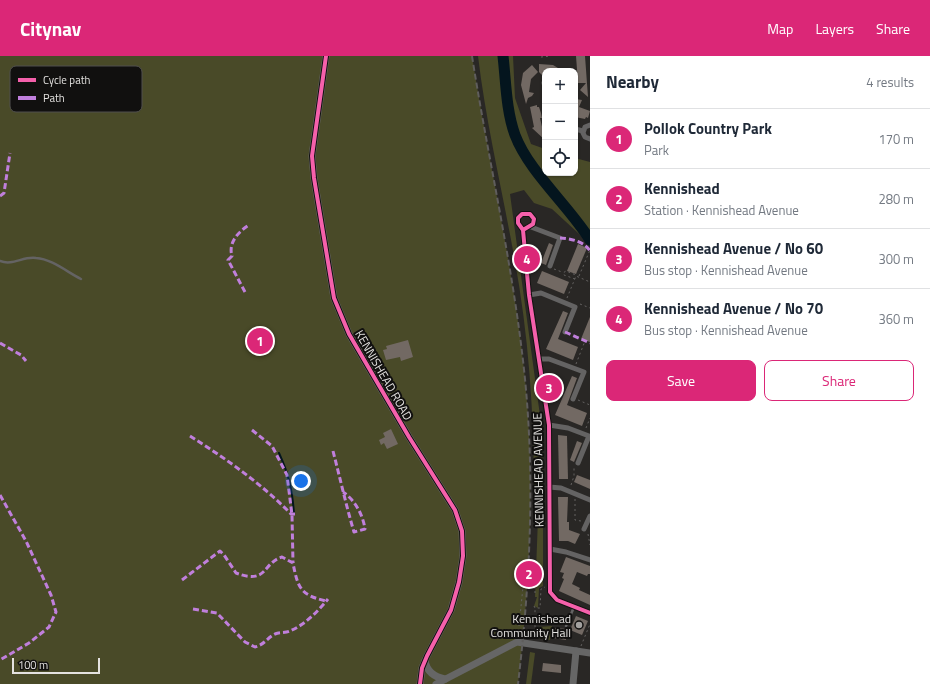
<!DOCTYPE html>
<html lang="en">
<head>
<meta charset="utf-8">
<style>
  :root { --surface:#fff; --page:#f2f2f3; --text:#1f2937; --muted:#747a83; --line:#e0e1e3; --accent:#db2777 }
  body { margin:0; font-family:"Titillium Web",sans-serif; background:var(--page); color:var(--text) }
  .controls { position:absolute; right:12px; top:12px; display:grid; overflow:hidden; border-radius:8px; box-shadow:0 1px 3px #0004 }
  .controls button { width:36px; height:36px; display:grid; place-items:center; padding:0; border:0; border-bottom:1px solid var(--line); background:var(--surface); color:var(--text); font:20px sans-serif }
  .scale { position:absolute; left:12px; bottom:10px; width:88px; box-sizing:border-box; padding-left:4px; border:2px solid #e4e2e0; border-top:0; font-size:11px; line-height:14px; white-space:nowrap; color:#e4e2e0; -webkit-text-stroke:3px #11100f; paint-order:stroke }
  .you { position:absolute; left:301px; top:425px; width:14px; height:14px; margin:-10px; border:3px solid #fff; border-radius:50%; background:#1a73e8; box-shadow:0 0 0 6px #1a73e833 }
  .badge { display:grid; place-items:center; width:26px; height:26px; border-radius:50%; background:var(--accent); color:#fff; font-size:13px; font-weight:700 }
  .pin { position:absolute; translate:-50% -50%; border:2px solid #fff; box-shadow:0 1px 4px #0006 }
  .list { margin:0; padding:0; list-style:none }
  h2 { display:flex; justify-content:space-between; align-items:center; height:52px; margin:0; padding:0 16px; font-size:17px }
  h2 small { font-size:13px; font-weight:400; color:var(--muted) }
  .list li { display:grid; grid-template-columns:26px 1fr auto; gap:12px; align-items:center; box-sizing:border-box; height:60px; padding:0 16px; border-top:1px solid var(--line) }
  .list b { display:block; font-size:15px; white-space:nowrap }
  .list p { margin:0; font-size:13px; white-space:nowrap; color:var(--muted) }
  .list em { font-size:13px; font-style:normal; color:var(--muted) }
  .actions { display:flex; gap:8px; padding:12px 16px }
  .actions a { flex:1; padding:9px 0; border:1px solid var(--accent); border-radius:8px; text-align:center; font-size:14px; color:var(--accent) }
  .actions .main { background:var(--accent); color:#fff }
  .icon { flex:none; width:22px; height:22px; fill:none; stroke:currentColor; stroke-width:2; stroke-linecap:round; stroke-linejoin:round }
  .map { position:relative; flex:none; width:590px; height:628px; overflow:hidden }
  header { display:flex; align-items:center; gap:24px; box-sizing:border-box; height:56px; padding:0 20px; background:var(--accent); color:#fff }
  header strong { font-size:19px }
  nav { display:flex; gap:22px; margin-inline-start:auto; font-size:14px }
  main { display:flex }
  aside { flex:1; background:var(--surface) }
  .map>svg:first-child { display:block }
</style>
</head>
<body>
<header>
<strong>Citynav</strong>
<nav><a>Map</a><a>Layers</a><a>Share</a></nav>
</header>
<main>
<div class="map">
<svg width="590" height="628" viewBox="0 0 590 628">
  <rect width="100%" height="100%" fill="#292725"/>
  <g fill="#494a28">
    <path d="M0,0H472C489,108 514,214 525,323C535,425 530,527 518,628H0Z"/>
    <path d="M478,0H500L510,76L549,136L589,185C575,151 544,123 526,92C510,65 509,30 505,0H513L515,42L531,88L545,93V117H575V102L590,106V188L552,153L534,147L524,134L510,138L541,367L543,408V530L539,532L538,552L534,550L537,541H535L538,462L537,459H534C535,372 530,285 514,200C502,133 486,67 478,0Z"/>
    <polygon points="552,570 550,584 537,582 538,571"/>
    <polygon points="530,596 535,597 531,628 526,628"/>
  </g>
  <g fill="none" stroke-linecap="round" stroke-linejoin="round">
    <path stroke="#04151e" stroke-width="2" d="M279,397C289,419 292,433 294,457"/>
    <path stroke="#04151e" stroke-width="11" d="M503,0C506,26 506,54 515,79C529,116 569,150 590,184"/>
  </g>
  <g fill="#726963">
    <polygon points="576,0 585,0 588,41 580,34 586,27 578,27"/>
    <polygon points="539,8 553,9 563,15 545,15 542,19 539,16"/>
    <polygon points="532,9 538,16 531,23 529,36 534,37 532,40 528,42 526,48 521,29 523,17"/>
    <polygon points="576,43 582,44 579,51 590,55 588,62 586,61 585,63 575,61"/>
    <polygon points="537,49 537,51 539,51 541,57 542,62 540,62 543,75 545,73 545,84 532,72 534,71 530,51"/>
    <polygon points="549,187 553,189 546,209 541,207"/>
    <polygon points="578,188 587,192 576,218 567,215"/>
    <polygon points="542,215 569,226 564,238 537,227"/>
    <polygon points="563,255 568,257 558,283 578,291 573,304 546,293"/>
    <polygon points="590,261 590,286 581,283"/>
    <polygon points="408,284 413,301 401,305 400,301 386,304 383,294 387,293 386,290"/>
    <polygon points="572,320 577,322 567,349 587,357 582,370 555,359"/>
    <polygon points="391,373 398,388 387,393 384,387 381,389 379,384 385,381 383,377"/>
    <polygon points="558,379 567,380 568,423 559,423"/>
    <polygon points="577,385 582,387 574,406 570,404"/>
    <polygon points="577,419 590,424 590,433 574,426"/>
    <polygon points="558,441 568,441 567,466 569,466 569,474 580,478 575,488 568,485 559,485"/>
    <polygon points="566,501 590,510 590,518 588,518 587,520 577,516 572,528 580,532 579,534 590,539 590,549 559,535 564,523 562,522 564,517 560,516"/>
    <polygon points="576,560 588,565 582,579 570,574"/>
    <polygon points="554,572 567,573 566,584 553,582"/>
    <polygon points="543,607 561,609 561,617 542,615"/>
  </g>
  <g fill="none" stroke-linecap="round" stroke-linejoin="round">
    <g stroke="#646261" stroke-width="1" stroke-dasharray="2 3" stroke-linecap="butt">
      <polyline points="541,1 551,0"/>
      <polyline points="554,213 562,216"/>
      <polyline points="579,220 590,194"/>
      <polyline points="575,223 564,219 563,217 566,215 576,219"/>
      <polyline points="567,242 576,220 590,226"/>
      <polyline points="580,248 590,252"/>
      <polyline points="576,308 585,285"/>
      <polyline points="578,344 590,349"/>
      <polyline points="586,372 590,362"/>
      <polyline points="571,429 574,420 574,411"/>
      <polyline points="575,443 575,464 581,465"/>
      <polyline points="588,478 590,489"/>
      <polyline points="535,537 535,532"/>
      <polyline points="534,550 535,552 540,552 541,533 545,531"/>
      <polyline points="518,580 523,531"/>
      <polyline points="533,581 535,571 535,553"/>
      <polyline points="581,590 590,568"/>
    </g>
    <g stroke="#646363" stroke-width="2.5">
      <path d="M0,205C13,210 23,200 36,202C52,203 67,216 81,223"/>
      <polyline points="566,570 574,551"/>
    </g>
    <g stroke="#646363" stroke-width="5">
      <polyline points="544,27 545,31"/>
      <polyline points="590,69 585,71 583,77 585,81 590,83"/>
      <polyline points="575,73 583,75"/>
      <polyline points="531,171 560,182 550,210"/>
      <polyline points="523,174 533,168 534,163 530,158 522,158 518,162 518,167 523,174 529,239 549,369 550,536 557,544 590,557"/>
      <polyline points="529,239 541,237 575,251 565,276"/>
      <polyline points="539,303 549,303 584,316 573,343"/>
      <polyline points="549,369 568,372 589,380 578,407"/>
      <polyline points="549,431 561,432 590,444"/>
      <polyline points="584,473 590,460"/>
      <polyline points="550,493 566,496 590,504"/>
    </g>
    <g stroke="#666" stroke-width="7">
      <polyline points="326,0 312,100 314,122 334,242 349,278 409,381 455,454 462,475 463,500 459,526 451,554 427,600 422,612 420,628"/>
      <path d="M425,605C427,616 434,621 445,623"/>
      <polyline points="436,628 517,586 590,597"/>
      <polyline points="573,628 576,595"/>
    </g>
    <path stroke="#5f5d5c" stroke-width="2" stroke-dasharray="6 3" stroke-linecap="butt" d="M472,0C489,108 514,214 525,323C535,425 530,527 518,628"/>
    <polyline stroke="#646261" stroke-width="1" stroke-dasharray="2 3" stroke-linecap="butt" points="523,531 535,532"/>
    <g stroke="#c07fdc" stroke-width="3" stroke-dasharray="6 3" stroke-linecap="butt">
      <polyline points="0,140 4,137 10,97"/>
      <path d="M560,182C570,182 585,186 590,195"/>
      <path d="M245,236L228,204L232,200C228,187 238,176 249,169"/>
      <polyline points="565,276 590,287"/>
      <polyline points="0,287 21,299 26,305"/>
      <polyline points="252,374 272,390 287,419 292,459 293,507"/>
      <path d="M190,380C225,402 262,428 291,458H295"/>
      <path d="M333,395C340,422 346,449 354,476L365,473C363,459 355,444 343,436"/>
      <polyline points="0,439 26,485 51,539 56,556 49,571 29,587 0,604"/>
      <path d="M182,524L220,495L224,499L236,517C268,529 262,507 282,501L293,507C298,533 301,539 326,545"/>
      <path d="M193,553L217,557L245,586L255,591C264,589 267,582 275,578C280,576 286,577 290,575C306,568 318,555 328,543"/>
    </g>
    <defs>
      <g id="cycleway">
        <polyline points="326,0 312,100 314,122 334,242 349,278 409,381 455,454 462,475 463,500 459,526 451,554 427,600 422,612 420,628"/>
        <polyline points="523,174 533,168 534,163 530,158 522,158 518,162 518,167 523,174 529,239 549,369 550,536 557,544 590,557"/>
      </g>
    </defs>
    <use href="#cycleway" stroke="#11100f" stroke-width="6"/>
    <use href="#cycleway" stroke="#f560ab" stroke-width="4"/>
  </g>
  <circle fill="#a3a19f" stroke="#11100f" stroke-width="1.5" cx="579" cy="569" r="4"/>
  <g text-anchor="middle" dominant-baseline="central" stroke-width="4" stroke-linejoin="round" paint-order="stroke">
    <g font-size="12" fill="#e4e2e0" stroke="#11100f">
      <text transform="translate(384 319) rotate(60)">KENNISHEAD ROAD</text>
      <text transform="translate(538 414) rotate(-91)">KENNISHEAD AVENUE</text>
    </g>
    <g font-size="12" fill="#e4e2e0" stroke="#11100f" text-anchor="end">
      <text x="571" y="562">Kennishead<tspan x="571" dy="14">Community Hall</tspan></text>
    </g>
  </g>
  <rect x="10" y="10" width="132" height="46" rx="6" fill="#11100f" stroke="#504f4e" stroke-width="1"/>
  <rect x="18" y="22" width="18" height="4" fill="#f560ab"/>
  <rect x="18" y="40" width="18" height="4" fill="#c07fdc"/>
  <g font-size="11" fill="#e4e2e0">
    <text x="43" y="28">Cycle path</text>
    <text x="43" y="46">Path</text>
  </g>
</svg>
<div class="controls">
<button>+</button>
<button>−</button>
<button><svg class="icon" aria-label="locate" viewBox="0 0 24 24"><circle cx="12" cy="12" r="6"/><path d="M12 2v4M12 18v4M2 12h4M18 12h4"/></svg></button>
</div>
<div class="scale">100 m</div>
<div class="you"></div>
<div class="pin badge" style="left:260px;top:285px">1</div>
<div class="pin badge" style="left:529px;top:518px">2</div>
<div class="pin badge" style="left:549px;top:332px">3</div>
<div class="pin badge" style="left:527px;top:203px">4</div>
</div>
<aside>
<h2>Nearby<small>4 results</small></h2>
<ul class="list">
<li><span class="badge">1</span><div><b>Pollok Country Park</b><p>Park</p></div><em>170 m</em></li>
<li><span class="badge">2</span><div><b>Kennishead</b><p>Station · Kennishead Avenue</p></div><em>280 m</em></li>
<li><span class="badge">3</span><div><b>Kennishead Avenue / No 60</b><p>Bus stop · Kennishead Avenue</p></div><em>300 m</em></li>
<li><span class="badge">4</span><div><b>Kennishead Avenue / No 70</b><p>Bus stop · Kennishead Avenue</p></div><em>360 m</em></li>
</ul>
<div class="actions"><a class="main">Save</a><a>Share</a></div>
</aside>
</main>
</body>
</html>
